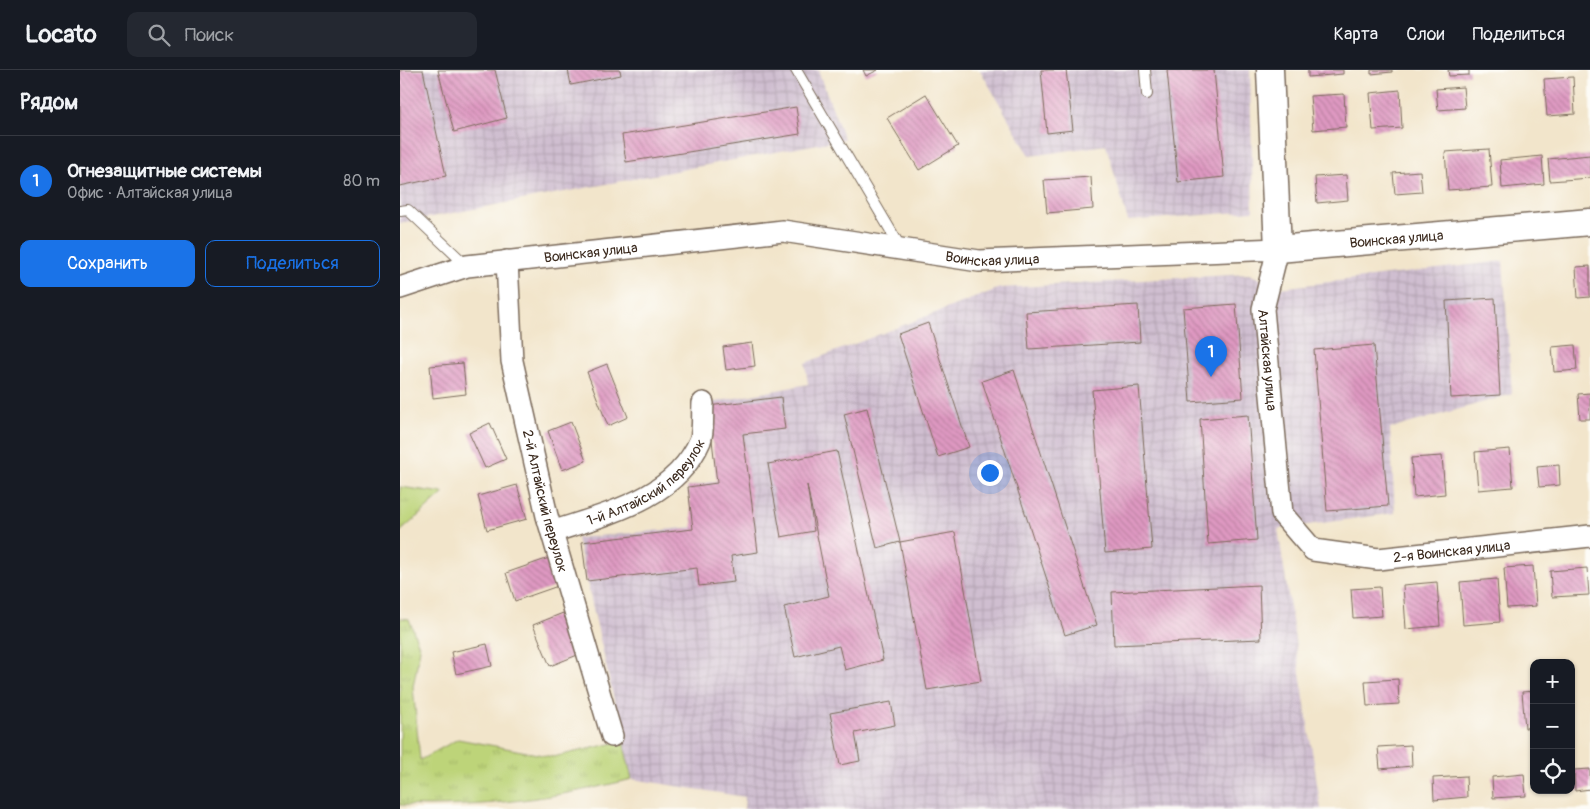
<!DOCTYPE html>
<html lang="ru">
<head>
<meta charset="utf-8">
<style>
  :root { --surface:#171b24; --page:#242831; --text:#f1f3f6; --muted:#9ea1a6; --line:#363941; --accent:#1a73e8 }
  body { margin:0; font-family:Pangolin,sans-serif; background:var(--page); color:var(--text) }
  .controls { position:absolute; right:15px; bottom:15px; display:grid; overflow:hidden; border-radius:10px; box-shadow:0 1px 4px #0004 }
  .controls button { width:45px; height:45px; display:grid; place-items:center; padding:0; border:0; border-bottom:1px solid var(--line); background:var(--surface); color:var(--text); font:25px sans-serif }
  .you { position:absolute; left:589px; top:402px; width:18px; height:18px; margin:-12px; border:4px solid #fff; border-radius:50%; background:#1a73e8; box-shadow:0 0 0 8px #1a73e833 }
  .badge { display:grid; place-items:center; width:32px; height:32px; border-radius:50%; background:var(--accent); color:#fff; font-size:16px; font-weight:700 }
  .pin { position:absolute; translate:-50% -41px; filter:drop-shadow(0 1px 2px #0008) }
  .pin::after { content:''; position:absolute; top:26px; width:18px; height:15px; background:inherit; clip-path:polygon(0 0,100% 0,50% 100%) }
  .list { margin:0; padding:0; list-style:none }
  h2 { display:flex; justify-content:space-between; align-items:center; height:65px; margin:0; padding:0 20px; font-size:21px }
  h2 small { font-size:16px; font-weight:400; color:var(--muted) }
  .list li { display:grid; grid-template-columns:32px 1fr auto; gap:15px; align-items:center; box-sizing:border-box; height:90px; padding:0 20px; border-top:1px solid var(--line) }
  .list b { display:block; font-size:19px; white-space:nowrap }
  .list p { margin:0; font-size:16px; white-space:nowrap; color:var(--muted) }
  .list em { font-size:16px; font-style:normal; color:var(--muted) }
  .actions { display:flex; gap:10px; padding:15px 20px }
  .actions a { flex:1; padding:11px 0; border:1px solid var(--accent); border-radius:10px; text-align:center; font-size:18px; color:var(--accent) }
  .actions .main { background:var(--accent); color:#fff }
  .icon { flex:none; width:28px; height:28px; fill:none; stroke:currentColor; stroke-width:2; stroke-linecap:round; stroke-linejoin:round }
  .map { position:relative; flex:none; width:1190px; height:739px; overflow:hidden }
  header { display:flex; align-items:center; gap:30px; box-sizing:border-box; height:70px; padding:0 25px; background:var(--surface); border-bottom:1px solid var(--line) }
  header strong { font-size:24px }
  nav { display:flex; gap:28px; margin-inline-start:auto; font-size:18px }
  .search { width:350px; height:45px; background:var(--page); display:flex; align-items:center; gap:12px; box-sizing:border-box; padding:0 18px; border-radius:10px; color:var(--muted); font-size:19px }
  main { display:flex }
  aside { flex:1; background:var(--surface) }
  .map>svg:first-child { display:block }
</style>
</head>
<body>
<header>
<strong>Locato</strong>
<div class="search"><svg class="icon" aria-label="search" viewBox="0 0 24 24"><circle cx="10" cy="10" r="6"/><path d="M15 15l6 6"/></svg>Поиск</div>
<nav><a>Карта</a><a>Слои</a><a>Поделиться</a></nav>
</header>
<main>
<aside>
<h2>Рядом<small></small></h2>
<ul class="list">
<li><span class="badge">1</span><div><b>Огнезащитные системы</b><p>Офис · Алтайская улица</p></div><em>80 m</em></li>
</ul>
<div class="actions"><a class="main">Сохранить</a><a>Поделиться</a></div>
</aside>
<div class="map">
<svg width="1190" height="739" viewBox="0 0 1190 739">
  <defs>
    <pattern id="industrial-grid" width="8" height="8" patternUnits="userSpaceOnUse" patternTransform="scale(1.25)"><rect width="8" height="8" fill="#cfbed0"/><path d="M0 4h8M4 0v8" fill="none" stroke="#b3a3b2"/></pattern>
    <pattern id="grass-tufts" width="24" height="20" patternUnits="userSpaceOnUse" patternTransform="scale(1.25)"><rect width="24" height="20" fill="#bdd479"/><path d="M3 7l-1-3M5 7V3M7 7l1-3M15 17l-1-3M17 17v-4M19 17l1-3" fill="none" stroke="#a3b668"/></pattern>
    <pattern id="building-back-hatch" width="6" height="6" patternUnits="userSpaceOnUse" patternTransform="scale(1.25)"><rect width="6" height="6" fill="#df99c2"/><path d="M-1 5l2 2M0 0l6 6M5-1l2 2" fill="none" stroke="#b67d9d"/></pattern>
  </defs>
  <rect width="100%" height="100%" fill="#fdfcf7"/>
  <filter id="ink" filterUnits="userSpaceOnUse"><feTurbulence type="fractalNoise" baseFrequency=".02" numOctaves="2"/><feDisplacementMap in="SourceGraphic" scale="10" xChannelSelector="R" yChannelSelector="G"/><feConvolveMatrix kernelMatrix="1 2 1 2 8 2 1 2 1" color-interpolation-filters="sRGB"/></filter>
  <filter id="wash" filterUnits="userSpaceOnUse"><feTurbulence type="fractalNoise" baseFrequency=".0096" numOctaves="4" result="noise"/><feDisplacementMap in="SourceGraphic" scale="20" xChannelSelector="R" yChannelSelector="G"/><feGaussianBlur stdDeviation="1.12" result="paint"/><feColorMatrix in="noise" values="0 0 0 0 0 0 0 0 0 0 0 0 0 0 0 0 0 1.4 0 .05"/><feComposite in="paint" operator="in"/></filter>
  <g filter="url(#wash)">
    <rect width="100%" height="100%" fill="#f2e5cb"/>
    <g fill="url(#industrial-grid)">
      <polygon points="0,0 418,0 444,69 0,153"/>
      <polygon points="580,0 850,0 853,141 728,151 706,75 630,86"/>
      <polygon points="1103,191 1112,324 990,359 995,443 878,459 921,739 344,739 345,727 232,709 177,468 295,457 287,417 320,410 305,334 408,314 405,293 600,218 849,204 880,218"/>
    </g>
    <g fill="url(#grass-tufts)" stroke="#7c7f4c">
      <polygon points="0,417 44,423 0,462"/>
      <path d="M0,548L9,549L20,579L13,617L20,690L58,669L153,687L223,671L232,709C157,728 77,739 0,735Z"/>
    </g>
    <g id="blocks">
      <g fill="url(#building-back-hatch)">
        <polygon points="0,0 23,0 46,106 0,116"/>
        <polygon points="38,0 95,0 107,48 54,62"/>
        <polygon points="168,0 220,0 221,5 171,15"/>
        <polygon points="463,0 478,0 466,6"/>
        <polygon points="641,0 666,0 673,60 647,63"/>
        <polygon points="767,0 814,0 824,107 778,112"/>
        <polygon points="908,0 943,0 943,4 908,7"/>
        <polygon points="971,0 992,0 992,2 971,4"/>
        <polygon points="1048,0 1069,0 1069,5 1049,6"/>
        <polygon points="1173,7 1175,44 1147,46 1144,9"/>
        <polygon points="1063,17 1065,38 1038,40 1036,19"/>
        <polygon points="1000,20 1002,58 973,60 970,23"/>
        <polygon points="526,24 558,76 519,100 487,48"/>
        <polygon points="944,24 946,57 913,60 910,26"/>
        <polygon points="396,37 400,64 226,92 222,65"/>
        <polygon points="1089,79 1092,117 1048,120 1045,82"/>
        <polygon points="1190,85 1190,108 1150,111 1148,89"/>
        <polygon points="1142,86 1144,114 1102,118 1100,90"/>
        <polygon points="1020,101 1022,122 995,124 993,103"/>
        <polygon points="946,105 948,130 917,133 915,107"/>
        <polygon points="691,107 693,139 647,143 644,110"/>
        <polygon points="1190,196 1190,227 1178,228 1176,197"/>
        <polygon points="1095,228 1100,325 1051,328 1046,231"/>
        <polygon points="836,234 843,328 790,332 783,238"/>
        <polygon points="738,235 740,272 629,279 626,242"/>
        <polygon points="528,253 569,377 538,387 498,264"/>
        <polygon points="352,273 355,296 326,300 323,277"/>
        <polygon points="974,275 988,436 927,441 914,280"/>
        <polygon points="1175,275 1177,300 1154,302 1152,277"/>
        <polygon points="63,293 66,324 33,328 30,296"/>
        <polygon points="207,294 228,347 208,356 187,302"/>
        <polygon points="614,300 697,555 665,565 582,311"/>
        <polygon points="739,316 752,479 705,483 692,320"/>
        <polygon points="1190,323 1190,349 1180,349 1178,324"/>
        <polygon points="381,327 385,359 343,364 358,482 331,486 334,512 299,516 297,498 187,511 182,472 293,459 288,417 317,413 308,336"/>
        <polygon points="467,338 500,472 477,478 444,344"/>
        <polygon points="848,345 857,470 808,474 800,349"/>
        <polygon points="171,352 186,391 162,400 148,361"/>
        <polygon points="90,353 106,389 85,398 69,363"/>
        <polygon points="1110,379 1113,417 1078,420 1075,382"/>
        <polygon points="437,381 483,590 445,600 439,576 395,587 384,537 429,526 407,415 414,461 381,467 368,394"/>
        <polygon points="1042,386 1045,424 1014,427 1011,388"/>
        <polygon points="1159,395 1160,415 1139,417 1137,397"/>
        <polygon points="117,415 127,449 87,460 78,426"/>
        <polygon points="555,462 581,611 527,620 500,472"/>
        <polygon points="149,488 158,516 115,531 106,503"/>
        <polygon points="1133,496 1136,536 1107,538 1104,498"/>
        <polygon points="1187,498 1189,525 1152,527 1150,501"/>
        <polygon points="1097,509 1100,552 1063,555 1060,512"/>
        <polygon points="1037,512 1040,556 1006,559 1003,515"/>
        <polygon points="859,515 861,569 714,575 712,522"/>
        <polygon points="980,517 982,546 953,548 951,519"/>
        <polygon points="163,543 180,584 150,596 133,555"/>
        <polygon points="87,574 92,596 56,604 51,582"/>
        <polygon points="998,609 999,634 967,636 965,611"/>
        <polygon points="1134,621 1134,657 1125,658 1122,622"/>
        <polygon points="491,632 495,655 455,663 460,691 440,695 430,643"/>
        <polygon points="1011,675 1012,696 980,699 978,677"/>
        <polygon points="1190,699 1190,719 1175,721 1174,700"/>
        <polygon points="1124,704 1126,726 1093,728 1092,707"/>
        <polygon points="1066,706 1067,727 1034,730 1033,708"/>
      </g>
    </g>
  </g>
  <g filter="url(#ink)">
    <use href="#blocks" fill-opacity="0" stroke="#7b6b5b" stroke-width="1"/>
    <g fill="none" stroke-linecap="round" stroke-linejoin="round">
      <defs>
        <g id="service">
          <polyline points="396,0 501,178"/>
          <polyline points="745,0 747,24"/>
          <polyline points="0,141 8,140 67,196"/>
        </g>
        <g id="minor">
          <path id="s1" d="M107,191L112,291L147,446L212,666"/>
          <path id="s2" d="M0,218L67,196L383,161L579,191L878,179L863,239L882,444L913,480L978,489L1190,466"/>
          <path id="s3" d="M152,462C206,444 275,429 300,371C304,361 302,344 303,333"/>
        </g>
        <g id="tertiary">
          <path id="s4" d="M870,0L878,179L1190,152"/>
        </g>
      </defs>
      <use href="#service" stroke="#7b6b5b" stroke-width="12"/>
      <use href="#minor" stroke="#7b6b5b" stroke-width="24"/>
      <use href="#tertiary" stroke="#7b6b5b" stroke-width="29"/>
      <use href="#service" stroke="#fff" stroke-width="10"/>
      <use href="#minor" stroke="#fff" stroke-width="21"/>
      <use href="#tertiary" stroke="#fff" stroke-width="26"/>
    </g>
  </g>
  <g text-anchor="middle" dominant-baseline="central" stroke-width="5" stroke-linejoin="round" paint-order="stroke">
    <g font-size="14" fill="#3b2a1e" stroke="#fdfcf7">
      <text stroke="none"><textPath href="#s4" startOffset="298">Воинская улица</textPath></text>
      <text stroke="none"><textPath href="#s2" startOffset="195">Воинская улица</textPath></text>
      <text stroke="none"><textPath href="#s2" startOffset="600">Воинская улица</textPath></text>
      <text stroke="none"><textPath href="#s2" startOffset="999">Алтайская улица</textPath></text>
      <text stroke="none"><textPath href="#s3" startOffset="109">1-й Алтайский переулок</textPath></text>
      <text stroke="none"><textPath href="#s1" startOffset="244">2-й Алтайский переулок</textPath></text>
      <text stroke="none"><textPath href="#s2" startOffset="1341">2-я Воинская улица</textPath></text>
    </g>
  </g>
</svg>
<div class="controls">
<button>+</button>
<button>−</button>
<button><svg class="icon" aria-label="locate" viewBox="0 0 24 24"><circle cx="12" cy="12" r="6"/><path d="M12 2v4M12 18v4M2 12h4M18 12h4"/></svg></button>
</div>
<div class="you"></div>
<div class="pin badge" style="left:811px;top:307px">1</div>
</div>
</main>
</body>
</html>
